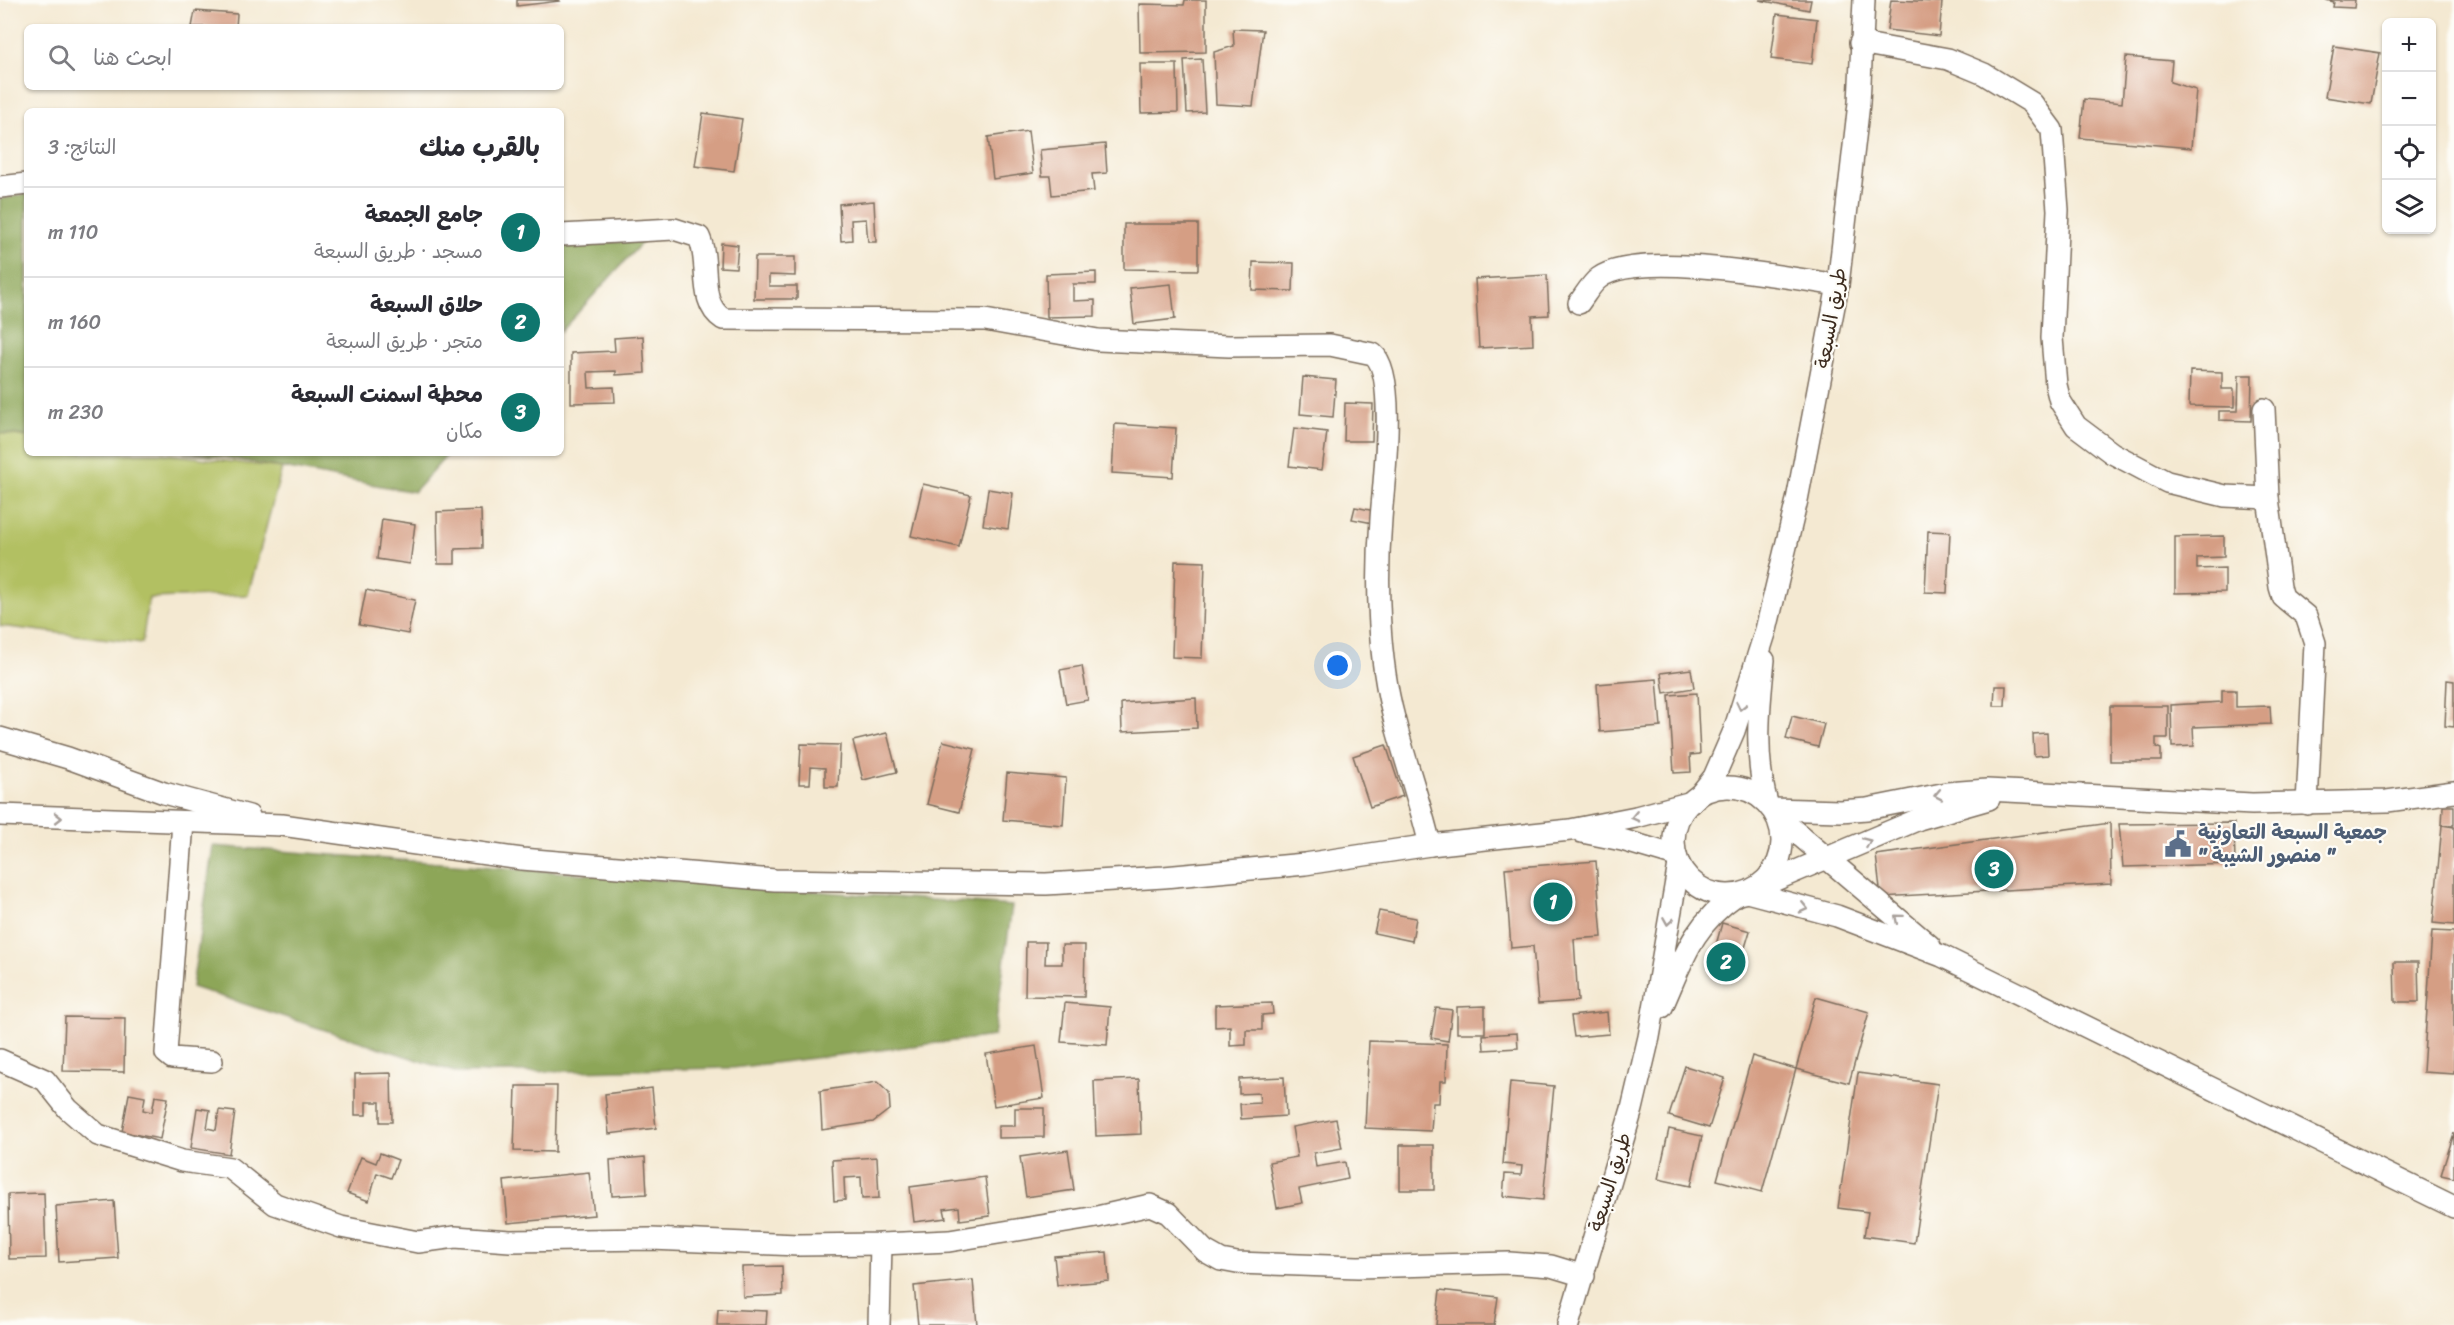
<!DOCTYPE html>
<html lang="ar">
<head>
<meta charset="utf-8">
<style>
  :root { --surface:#fff; --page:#f7f7f7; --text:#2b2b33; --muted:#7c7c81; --line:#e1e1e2; --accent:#0f766e }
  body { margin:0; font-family:Sriracha,"Playpen Sans Arabic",sans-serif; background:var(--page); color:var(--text); direction:rtl }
  .controls { position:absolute; right:18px; top:18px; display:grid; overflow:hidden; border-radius:9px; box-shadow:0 2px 4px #0004 }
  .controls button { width:54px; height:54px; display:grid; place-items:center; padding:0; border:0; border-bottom:2px solid var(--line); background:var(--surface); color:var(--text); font:30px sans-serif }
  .you { position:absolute; left:1338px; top:666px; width:21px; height:21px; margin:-15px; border:4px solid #fff; border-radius:50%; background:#1a73e8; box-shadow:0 0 0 9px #1a73e833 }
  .badge { display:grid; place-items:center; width:39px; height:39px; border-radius:50%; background:var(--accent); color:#fff; font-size:20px; font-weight:700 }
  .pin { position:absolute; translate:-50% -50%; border:3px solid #fff; box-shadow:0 2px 6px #0006 }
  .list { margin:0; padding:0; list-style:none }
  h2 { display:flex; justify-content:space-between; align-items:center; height:78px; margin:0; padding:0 24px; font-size:26px }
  h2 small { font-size:20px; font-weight:400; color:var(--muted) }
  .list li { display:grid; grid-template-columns:39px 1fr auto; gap:18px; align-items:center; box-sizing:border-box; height:90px; padding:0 24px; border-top:2px solid var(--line) }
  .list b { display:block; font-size:22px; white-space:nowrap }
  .list p { margin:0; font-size:20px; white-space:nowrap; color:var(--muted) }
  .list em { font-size:20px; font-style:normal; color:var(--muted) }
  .icon { flex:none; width:33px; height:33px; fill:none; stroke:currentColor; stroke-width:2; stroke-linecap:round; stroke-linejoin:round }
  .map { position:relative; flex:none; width:2454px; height:1325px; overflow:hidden; direction:ltr }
  .search { position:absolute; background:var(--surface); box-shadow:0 2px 4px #0004; left:24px; top:24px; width:540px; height:66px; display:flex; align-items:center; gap:15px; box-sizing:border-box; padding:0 21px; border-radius:9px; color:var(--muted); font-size:22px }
  .panel { position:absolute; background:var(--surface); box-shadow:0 2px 4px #0004; left:24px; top:108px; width:540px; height:348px; border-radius:9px; direction:rtl }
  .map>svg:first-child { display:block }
</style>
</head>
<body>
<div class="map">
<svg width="2454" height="1325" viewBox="0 0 2454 1325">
  <rect width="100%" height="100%" fill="#fdfcf7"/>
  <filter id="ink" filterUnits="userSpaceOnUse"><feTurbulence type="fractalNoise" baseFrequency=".0167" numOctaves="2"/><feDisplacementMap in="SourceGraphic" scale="12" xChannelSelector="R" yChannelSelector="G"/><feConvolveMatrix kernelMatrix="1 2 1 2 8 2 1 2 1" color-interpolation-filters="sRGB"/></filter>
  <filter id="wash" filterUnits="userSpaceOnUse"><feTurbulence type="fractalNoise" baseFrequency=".008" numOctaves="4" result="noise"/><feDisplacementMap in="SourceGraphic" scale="24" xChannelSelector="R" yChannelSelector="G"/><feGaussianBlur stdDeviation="1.35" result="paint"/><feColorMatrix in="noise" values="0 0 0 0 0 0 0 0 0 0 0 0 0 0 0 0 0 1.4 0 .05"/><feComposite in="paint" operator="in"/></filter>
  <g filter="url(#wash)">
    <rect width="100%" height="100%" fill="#f4e9d2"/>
    <polygon fill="#b2c062" stroke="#767540" stroke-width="1.5" points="0,433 27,437 27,453 161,453 282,468 248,595 149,598 142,643 0,626"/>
    <g fill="#8da658" stroke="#64683b" stroke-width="1.5">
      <polygon points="27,194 27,436 0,433 0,199"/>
      <polygon points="645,239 561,331 561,247"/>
      <polygon points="183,453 449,453 414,492 224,457"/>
      <polygon points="213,846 1012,906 994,1036 733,1068 458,1073 192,987"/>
    </g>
    <g id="blocks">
      <g fill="#d59e84">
        <polygon points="517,0 559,0 560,1 517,6"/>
        <polygon points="1185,0 1206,0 1206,52 1140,53 1139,4 1184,5"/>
        <polygon points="1759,0 1811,0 1809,10"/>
        <polygon points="1891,0 1942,2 1939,36 1887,30"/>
        <polygon points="2326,0 2355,0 2354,8 2333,7 2334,2"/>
        <polygon points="195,11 237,14 236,27 192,27"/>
        <polygon points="1777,14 1817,19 1812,64 1771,59"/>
        <polygon points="1233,29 1263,30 1253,106 1216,104 1214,52 1234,46"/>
        <polygon points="2334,46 2380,53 2371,104 2325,97"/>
        <polygon points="2126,57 2172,61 2170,82 2196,90 2191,148 2080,138 2084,99 2122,103"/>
        <polygon points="1202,59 1205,112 1187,113 1184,60"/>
        <polygon points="1140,64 1177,64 1178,112 1141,113"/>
        <polygon points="703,113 742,119 734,171 695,166"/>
        <polygon points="1028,131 1033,173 993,179 988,137"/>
        <polygon points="1105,144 1107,173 1092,174 1094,191 1052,195 1050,176 1042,176 1040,150"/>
        <polygon points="874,201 876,242 868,242 866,219 851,220 852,240 841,241 839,204"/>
        <polygon points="1124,224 1198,224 1198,270 1124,269"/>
        <polygon points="721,243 738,245 736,268 720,267"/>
        <polygon points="755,257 795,257 795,276 769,275 769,286 797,286 797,299 754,299"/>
        <polygon points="1253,262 1294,263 1293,291 1252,290"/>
        <polygon points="1096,272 1096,284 1073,284 1073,301 1095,300 1095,316 1047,317 1046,274"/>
        <polygon points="1547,275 1549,315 1532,316 1533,345 1479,348 1475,279"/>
        <polygon points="1171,284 1175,319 1134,324 1130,288"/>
        <polygon points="643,336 645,373 616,375 616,371 588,372 589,388 614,387 615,402 571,403 571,353 615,351 614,338"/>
        <polygon points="2190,371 2222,372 2222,389 2234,389 2234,407 2189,406"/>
        <polygon points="2239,375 2252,375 2251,421 2219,420 2219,411 2238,411"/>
        <polygon points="1303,377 1336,380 1333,417 1300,414"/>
        <polygon points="1345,403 1373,404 1372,441 1344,441"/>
        <polygon points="1115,424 1176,428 1173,477 1112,473"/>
        <polygon points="1294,428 1327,432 1322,470 1289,466"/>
        <polygon points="923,484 971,495 959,547 911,536"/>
        <polygon points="988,489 1013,493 1008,529 983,525"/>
        <polygon points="1355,507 1375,511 1373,523 1352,519"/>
        <polygon points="481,510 482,548 455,549 455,564 438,564 437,512"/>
        <polygon points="382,519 415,524 410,564 377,559"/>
        <polygon points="1928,531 1950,532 1947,593 1925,592"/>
        <polygon points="2224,536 2224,557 2197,558 2197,569 2225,568 2225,592 2175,593 2175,537"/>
        <polygon points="1175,561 1205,562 1202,658 1172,657"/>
        <polygon points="366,590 415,600 408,634 359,625"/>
        <polygon points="1082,666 1088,700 1066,704 1060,670"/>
        <polygon points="1691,669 1694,688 1664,693 1661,673"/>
        <polygon points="1657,679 1661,727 1600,732 1597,684"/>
        <polygon points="2447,680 2454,681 2454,727 2445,726"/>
        <polygon points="1995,686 2006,686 2005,706 1994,706"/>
        <polygon points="2222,690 2236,690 2236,707 2270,706 2271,724 2193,727 2194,746 2172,747 2171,705 2222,702"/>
        <polygon points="1697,693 1700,754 1690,755 1691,772 1674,773 1669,695"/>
        <polygon points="1196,698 1197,728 1122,732 1121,703"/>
        <polygon points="2110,706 2168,706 2168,738 2156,738 2156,747 2161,749 2161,761 2110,761"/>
        <polygon points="1792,716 1824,724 1818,747 1786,739"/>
        <polygon points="887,733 897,772 863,780 853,741"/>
        <polygon points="2047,733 2048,755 2034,756 2033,734"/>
        <polygon points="943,741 975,749 959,812 927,804"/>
        <polygon points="801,744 840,745 838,787 825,787 825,768 811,767 810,784 799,784"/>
        <polygon points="1386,745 1403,796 1370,807 1353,756"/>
        <polygon points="1007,773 1066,778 1063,825 1003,820"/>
        <polygon points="2443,806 2454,806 2454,825 2442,825"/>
        <polygon points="2110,823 2111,884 1881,897 1876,855"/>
        <polygon points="2234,823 2235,864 2123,867 2119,824"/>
        <polygon points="2442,825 2454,827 2454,925 2433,923"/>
        <polygon points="1596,861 1602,937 1574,939 1578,1001 1538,1004 1533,946 1511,948 1505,868"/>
        <polygon points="1379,911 1416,918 1412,941 1374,933"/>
        <polygon points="1722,923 1750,931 1737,974 1710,967"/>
        <polygon points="2432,931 2454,932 2454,1074 2423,1072"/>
        <polygon points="1026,942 1046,942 1045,964 1062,964 1062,945 1085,945 1084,997 1025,996"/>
        <polygon points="2394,962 2418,962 2419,1002 2395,1002"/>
        <polygon points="1816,997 1869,1012 1849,1083 1796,1069"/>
        <polygon points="1065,1003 1110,1007 1107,1045 1061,1042"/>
        <polygon points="1272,1003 1273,1014 1262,1015 1262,1030 1246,1030 1246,1045 1230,1046 1230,1026 1215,1027 1215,1005"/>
        <polygon points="1485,1006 1485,1033 1457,1033 1457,1007"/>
        <polygon points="1436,1008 1452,1010 1448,1041 1431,1038"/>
        <polygon points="1607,1012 1609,1034 1574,1037 1571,1016"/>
        <polygon points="65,1017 125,1018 124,1072 63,1071"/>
        <polygon points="1517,1033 1518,1048 1484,1050 1483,1035"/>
        <polygon points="1369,1041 1447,1044 1446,1081 1440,1081 1439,1103 1433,1103 1431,1131 1365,1128"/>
        <polygon points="1036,1046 1044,1098 994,1106 986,1054"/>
        <polygon points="1752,1056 1796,1069 1762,1192 1717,1180"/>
        <polygon points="1685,1066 1725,1078 1709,1128 1669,1116"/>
        <polygon points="391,1073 392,1122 380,1122 380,1102 366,1102 366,1115 355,1115 355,1074"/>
        <polygon points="1858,1073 1938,1084 1914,1243 1864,1236 1868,1212 1838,1208"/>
        <polygon points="1284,1077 1286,1116 1241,1119 1240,1104 1260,1103 1259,1093 1239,1094 1239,1079"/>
        <polygon points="1139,1079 1141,1134 1096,1136 1094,1081"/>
        <polygon points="877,1082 889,1093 890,1109 873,1122 822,1130 820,1091"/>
        <polygon points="1510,1082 1554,1086 1543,1200 1503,1196 1505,1174 1521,1175 1522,1166 1503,1164"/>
        <polygon points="516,1086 557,1086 555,1152 514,1151"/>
        <polygon points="652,1088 656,1128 609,1134 605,1094"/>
        <polygon points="129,1094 145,1097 143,1110 152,1112 155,1096 168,1098 160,1139 122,1132"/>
        <polygon points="197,1108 210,1110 207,1128 216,1130 219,1110 235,1112 229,1154 191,1148"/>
        <polygon points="1015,1108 1044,1108 1044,1137 998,1138 998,1126 1015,1126"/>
        <polygon points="1336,1119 1342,1148 1314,1153 1316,1167 1345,1162 1348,1179 1299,1189 1302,1203 1277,1208 1269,1162 1297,1157 1292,1127"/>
        <polygon points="1669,1129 1702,1136 1691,1186 1658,1179"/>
        <polygon points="2454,1133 2454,1178 2441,1175"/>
        <rect x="1400" y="1145" width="34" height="45"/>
        <polygon points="1068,1150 1074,1190 1026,1197 1020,1157"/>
        <polygon points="380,1153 398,1160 391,1178 377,1173 369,1201 347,1193 361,1157 376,1163"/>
        <polygon points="645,1157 647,1194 612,1196 610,1160"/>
        <polygon points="877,1157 879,1198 862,1199 861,1177 844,1178 845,1200 834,1201 832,1160"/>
        <polygon points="589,1172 594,1215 508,1223 504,1181"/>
        <polygon points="985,1177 990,1216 960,1220 959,1207 944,1209 946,1218 914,1222 910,1187"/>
        <polygon points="44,1193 46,1258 9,1259 8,1194"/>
        <polygon points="114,1201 118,1258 59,1262 56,1206"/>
        <polygon points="1107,1252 1109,1281 1057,1285 1054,1256"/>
        <polygon points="782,1266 783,1295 743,1297 742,1267"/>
        <polygon points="973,1280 977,1325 918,1325 914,1286"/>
        <polygon points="1440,1290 1498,1297 1494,1325 1436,1325"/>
        <polygon points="718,1309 767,1311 766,1325 717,1325"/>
      </g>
    </g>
  </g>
  <g filter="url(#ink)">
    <use href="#blocks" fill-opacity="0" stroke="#7c6d5d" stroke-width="1.5"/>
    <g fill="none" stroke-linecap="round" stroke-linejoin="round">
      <defs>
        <g id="minor">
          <polyline points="1860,43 1948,59 1984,74 2032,103 2052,130 2058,210 2052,338 2056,385 2060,401 2076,426 2112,453 2167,482 2225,496 2268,498"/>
          <polyline points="0,187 27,184"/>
          <path d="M561,235L674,229L699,237C711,263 697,302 723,319L985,320L1098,340L1229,346L1330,345L1373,354C1398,374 1383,487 1381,519C1376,581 1378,658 1394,718C1405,761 1420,802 1430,845"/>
          <path d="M1579,303C1585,295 1591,284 1599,278C1637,249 1789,278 1838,285"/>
          <polyline points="2264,409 2268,498 2280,587 2283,597 2306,616 2315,643 2307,804"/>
          <path d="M1764,660C1759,707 1754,757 1767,803"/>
          <polyline points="0,738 68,758 164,793 249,816"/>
          <circle cx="1728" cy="841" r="54"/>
          <polyline points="1698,797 1714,777 1734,731 1766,630 1797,500 1838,285 1859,103 1864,0"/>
          <polyline points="1772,809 1840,811 1867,809 1947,793 1987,790 2252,804 2387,801 2454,792"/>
          <polyline points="0,815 282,825 522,859 775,880 1046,884 1164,877 1305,864 1430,845 1570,830 1636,817 1692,802"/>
          <polyline points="1777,816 1930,946"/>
          <polyline points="183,822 166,1053 172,1058 212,1061"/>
          <polyline points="1582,832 1622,840 1676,856"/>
          <polyline points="1761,886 1919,819 1989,799"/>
          <polyline points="1747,892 1837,916 1942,956 2454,1207"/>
          <path d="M1662,1007C1683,960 1692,925 1736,895"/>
          <polyline points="0,1060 45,1080 68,1109 98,1135 182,1161 230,1168 275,1204 341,1227 418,1242 455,1237 510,1241 651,1239 798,1245 881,1244 949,1241 1097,1217 1150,1205 1168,1213 1205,1251 1221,1260 1237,1263 1358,1267 1509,1263 1551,1266 1584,1276"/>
          <polyline points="879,1325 881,1244"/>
          <polyline points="1568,1325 1632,1109 1649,1037 1679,864"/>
        </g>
      </defs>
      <use href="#minor" stroke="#7c6d5d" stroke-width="24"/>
      <use href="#minor" stroke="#fff" stroke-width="21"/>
    </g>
    <defs><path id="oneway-chevron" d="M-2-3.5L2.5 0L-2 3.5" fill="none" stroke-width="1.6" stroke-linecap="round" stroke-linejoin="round" transform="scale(1.5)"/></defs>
    <g stroke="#a79f9a">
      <use href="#oneway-chevron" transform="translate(1741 706) rotate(103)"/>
      <use href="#oneway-chevron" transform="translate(1938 795) rotate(169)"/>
      <use href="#oneway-chevron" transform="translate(1635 817) rotate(167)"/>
      <use href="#oneway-chevron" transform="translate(58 818)"/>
      <use href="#oneway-chevron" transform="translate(1867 842) rotate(-24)"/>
      <use href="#oneway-chevron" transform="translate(1804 908) rotate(13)"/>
      <use href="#oneway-chevron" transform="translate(1898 918) rotate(-140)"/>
      <use href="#oneway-chevron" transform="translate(1668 921) rotate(99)"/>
    </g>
  </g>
  <defs>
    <symbol id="civic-bare" viewBox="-9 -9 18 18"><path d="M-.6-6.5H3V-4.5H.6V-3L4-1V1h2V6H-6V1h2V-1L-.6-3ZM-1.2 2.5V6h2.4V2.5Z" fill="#5c6f8a" stroke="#fdfcf7" stroke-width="2.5" paint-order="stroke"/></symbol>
  </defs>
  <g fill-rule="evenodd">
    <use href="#civic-bare" x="2159" y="825" width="38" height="38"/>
  </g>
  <g text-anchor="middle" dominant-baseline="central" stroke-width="4.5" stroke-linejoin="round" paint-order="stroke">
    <g font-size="20" fill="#3b2a1e" stroke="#fdfcf7">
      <text transform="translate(1831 318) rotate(-80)">طريق السبعة</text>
      <text transform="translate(1610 1182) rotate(-73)">طريق السبعة</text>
    </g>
    <g font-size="20" font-weight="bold" fill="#4e5e75" stroke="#fdfcf7" text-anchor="start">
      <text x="2198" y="832">جمعية السبعة التعاونية<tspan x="2198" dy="23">" منصور الشيبة "</tspan></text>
    </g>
  </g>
</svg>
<div class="controls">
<button>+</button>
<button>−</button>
<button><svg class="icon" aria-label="locate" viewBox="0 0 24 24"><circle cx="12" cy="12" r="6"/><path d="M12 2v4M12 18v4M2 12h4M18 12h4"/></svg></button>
<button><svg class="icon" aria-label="layers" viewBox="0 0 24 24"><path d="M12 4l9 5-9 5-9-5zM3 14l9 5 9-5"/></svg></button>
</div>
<div class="you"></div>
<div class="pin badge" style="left:1553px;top:902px">1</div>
<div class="pin badge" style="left:1726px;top:962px">2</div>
<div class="pin badge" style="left:1994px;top:869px">3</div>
<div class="search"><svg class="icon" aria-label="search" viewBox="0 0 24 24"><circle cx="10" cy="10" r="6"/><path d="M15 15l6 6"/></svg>ابحث هنا</div>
<section class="panel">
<h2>بالقرب منك<small>النتائج: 3</small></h2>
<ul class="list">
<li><span class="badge">1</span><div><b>جامع الجمعة</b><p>مسجد · طريق السبعة</p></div><em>110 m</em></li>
<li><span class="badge">2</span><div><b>حلاق السبعة</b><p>متجر · طريق السبعة</p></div><em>160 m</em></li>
<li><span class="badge">3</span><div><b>محطة اسمنت السبعة</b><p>مكان</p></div><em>230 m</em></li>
</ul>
</section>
</div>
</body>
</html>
